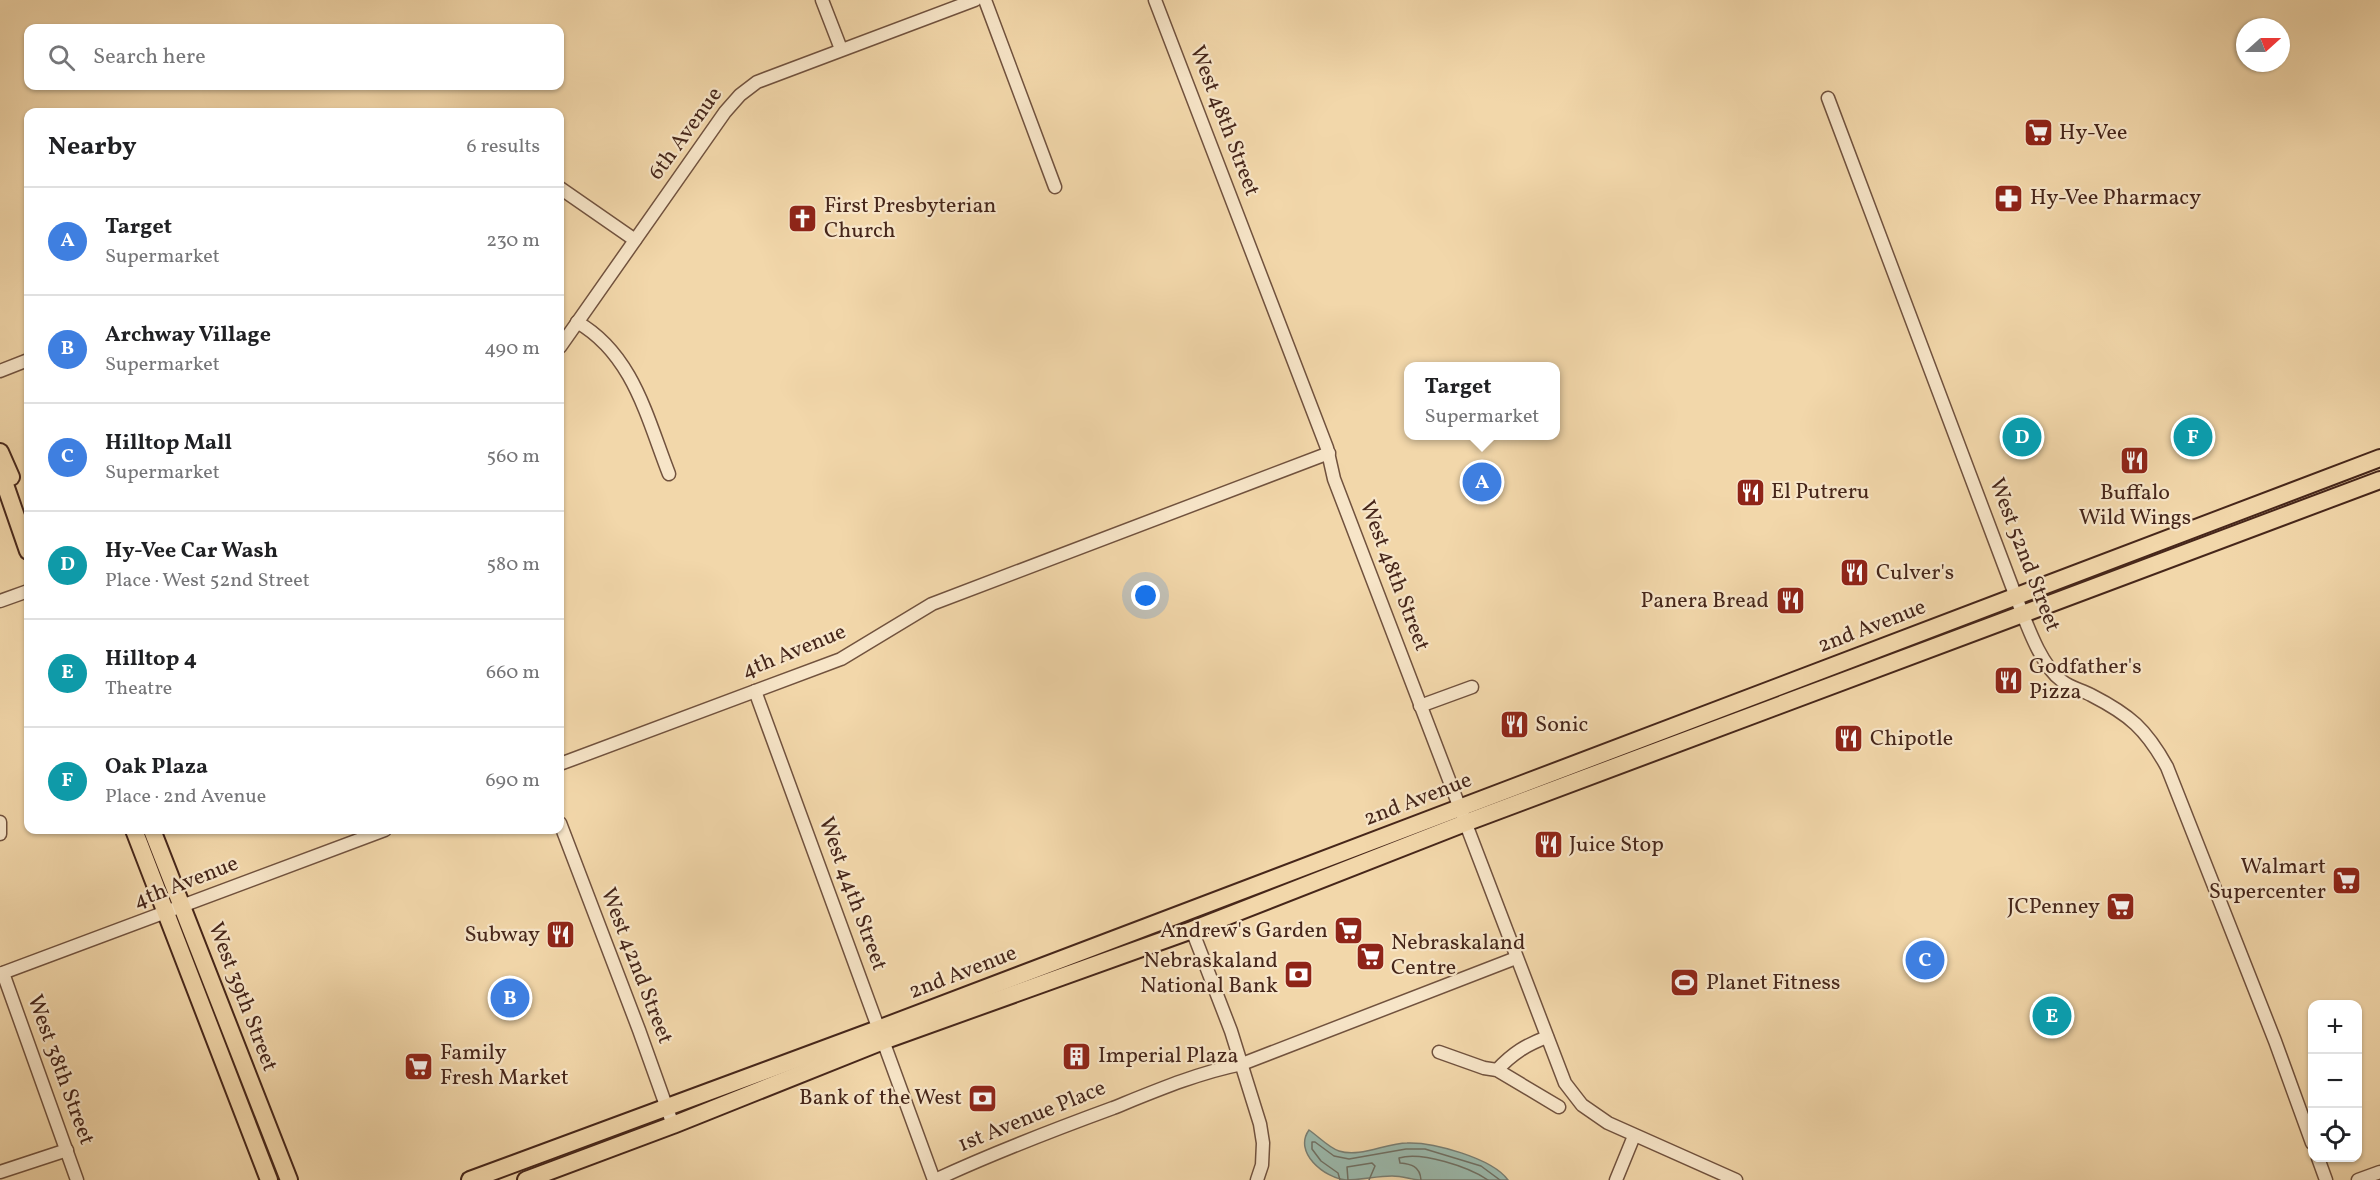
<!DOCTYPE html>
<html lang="en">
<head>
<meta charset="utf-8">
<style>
  :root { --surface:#fff; --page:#f6f6f6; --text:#202124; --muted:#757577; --line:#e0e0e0; --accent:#8f2418 }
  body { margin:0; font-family:Vollkorn,serif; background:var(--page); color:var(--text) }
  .controls { position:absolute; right:18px; bottom:18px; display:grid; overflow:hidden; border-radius:12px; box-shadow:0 2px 4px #0004 }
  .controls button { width:54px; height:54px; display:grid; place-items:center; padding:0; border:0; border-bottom:2px solid var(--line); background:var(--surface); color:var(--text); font:30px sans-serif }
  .compass { position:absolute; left:2236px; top:18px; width:54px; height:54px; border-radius:50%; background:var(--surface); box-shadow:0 2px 4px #0004; rotate:69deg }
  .you { position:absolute; left:1146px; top:596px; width:21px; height:21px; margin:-15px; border:4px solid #fff; border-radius:50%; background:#1a73e8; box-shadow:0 0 0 9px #1a73e833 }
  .badge { display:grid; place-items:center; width:39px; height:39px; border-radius:50%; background:var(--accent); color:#fff; font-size:20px; font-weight:700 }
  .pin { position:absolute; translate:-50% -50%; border:3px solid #fff; box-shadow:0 2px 6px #0006 }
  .popup { position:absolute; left:1404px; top:362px; width:156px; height:78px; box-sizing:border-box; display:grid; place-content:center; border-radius:12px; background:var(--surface); filter:drop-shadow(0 2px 4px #0005); font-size:20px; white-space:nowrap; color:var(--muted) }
  .popup b { font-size:22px; color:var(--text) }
  .popup::after { content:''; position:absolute; left:50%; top:100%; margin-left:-12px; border:12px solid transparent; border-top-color:var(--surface) }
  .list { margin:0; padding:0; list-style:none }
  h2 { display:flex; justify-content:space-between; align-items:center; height:78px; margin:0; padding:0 24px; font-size:26px }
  h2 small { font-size:20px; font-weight:400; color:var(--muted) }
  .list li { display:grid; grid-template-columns:39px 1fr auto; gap:18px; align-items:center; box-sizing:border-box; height:108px; padding:0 24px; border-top:2px solid var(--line) }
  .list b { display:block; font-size:22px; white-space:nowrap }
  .list p { margin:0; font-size:20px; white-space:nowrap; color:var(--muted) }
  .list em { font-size:20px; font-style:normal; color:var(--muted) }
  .icon { flex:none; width:33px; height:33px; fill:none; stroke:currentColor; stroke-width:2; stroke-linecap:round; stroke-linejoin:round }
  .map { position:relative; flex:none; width:2380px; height:1180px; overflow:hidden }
  .search { position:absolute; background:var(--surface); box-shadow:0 2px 4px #0004; left:24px; top:24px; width:540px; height:66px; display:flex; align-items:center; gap:15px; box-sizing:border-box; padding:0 21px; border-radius:12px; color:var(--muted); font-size:22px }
  .panel { position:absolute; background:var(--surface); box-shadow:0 2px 4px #0004; left:24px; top:108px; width:540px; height:726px; border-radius:12px }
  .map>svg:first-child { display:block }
</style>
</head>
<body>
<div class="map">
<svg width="2380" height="1180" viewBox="0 0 2380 1180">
  <rect width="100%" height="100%" fill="#f2d7aa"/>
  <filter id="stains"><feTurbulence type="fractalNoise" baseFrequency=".00333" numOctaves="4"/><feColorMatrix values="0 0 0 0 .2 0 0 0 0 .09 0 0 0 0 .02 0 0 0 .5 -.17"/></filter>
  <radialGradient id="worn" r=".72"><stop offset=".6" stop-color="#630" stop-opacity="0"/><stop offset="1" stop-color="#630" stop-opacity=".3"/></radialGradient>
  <path fill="#9bb9ac" stroke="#797e72" stroke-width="1.5" d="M1309,1130C1318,1136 1329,1148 1339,1151C1360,1158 1386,1143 1407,1143C1433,1142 1492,1158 1508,1180C1481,1180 1445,1180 1419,1180C1410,1179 1402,1176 1392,1176C1377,1176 1361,1180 1346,1180C1324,1178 1293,1152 1309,1130Z"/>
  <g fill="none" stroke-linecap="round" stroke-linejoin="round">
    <g stroke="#707063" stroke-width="1.5">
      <polyline points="1340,1180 1338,1173 1321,1161 1312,1149 1312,1142 1315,1142 1334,1156 1349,1159 1406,1149 1425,1149 1481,1166 1500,1180"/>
      <polyline points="1348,1180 1347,1167 1372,1163 1375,1166 1369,1180"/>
      <path d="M1421,1180C1420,1166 1411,1164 1400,1163L1399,1158C1421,1151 1469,1167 1488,1180"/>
    </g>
    <defs>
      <g id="minor">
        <polyline points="822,0 841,49"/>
        <polyline points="985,0 1055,187"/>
        <polyline points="1155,0 1327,448 1334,479 1565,1083 1582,1105 1608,1123 1736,1180"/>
        <path d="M1828,98L2016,597C2026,622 2040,665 2062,681C2070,688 2082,690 2091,695C2130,715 2146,729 2167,767L2275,1041L2312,1143"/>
        <polyline points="560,188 635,240"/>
        <path d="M577,322C633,354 647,418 669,474"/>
        <polyline points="560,347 725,112 740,95 757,82 975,0"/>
        <polyline points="0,371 28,360"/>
        <polyline points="0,601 28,591"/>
        <polyline points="755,691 934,1180"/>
        <polyline points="1420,706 1472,687"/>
        <polyline points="560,764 841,659 932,604 1329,453"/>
        <polyline points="0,822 0,834"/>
        <polyline points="560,823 639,1030 673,1125"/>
        <polyline points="1192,930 1231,1031 1260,1124 1263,1143 1262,1165 1257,1180"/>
        <polyline points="3,973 77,1180"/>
        <polyline points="0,974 385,830"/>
        <polyline points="1439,1052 1484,1068 1497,1070 1559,1107"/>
        <path d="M1497,1070C1513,1053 1526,1045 1547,1037"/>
        <polyline points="2318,1158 2326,1180"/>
        <polyline points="0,1172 67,1150"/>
        <path d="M935,1180C993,1153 1053,1130 1113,1108C1155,1091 1197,1073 1242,1064L1516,958"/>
        <polyline points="1616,1180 1634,1136"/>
        <polyline points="2358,1180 2380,1172"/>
      </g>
      <g id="major">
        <polyline points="0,452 11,477"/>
        <polyline points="0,470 28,551"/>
        <polyline points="134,830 269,1180"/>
        <polyline points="152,830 289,1180"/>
        <polyline points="470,1180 878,1029 2380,458"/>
        <polyline points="526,1180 673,1125 883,1041 1192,930 1465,823 2380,480"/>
      </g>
    </defs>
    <use href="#minor" stroke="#71523e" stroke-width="15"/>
    <use href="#major" stroke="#46261a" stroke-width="20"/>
    <use href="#minor" stroke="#f7e5c8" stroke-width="12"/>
    <use href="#major" stroke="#f2d7aa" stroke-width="16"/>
  </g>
  <defs>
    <symbol id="supermarket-square" viewBox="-11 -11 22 22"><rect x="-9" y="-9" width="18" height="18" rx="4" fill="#8f2418" stroke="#f7e5c8"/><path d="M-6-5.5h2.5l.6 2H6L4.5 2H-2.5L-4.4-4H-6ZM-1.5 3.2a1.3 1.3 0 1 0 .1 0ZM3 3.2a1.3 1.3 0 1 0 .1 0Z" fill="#fff"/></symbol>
    <symbol id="pharmacy-square" viewBox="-11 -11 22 22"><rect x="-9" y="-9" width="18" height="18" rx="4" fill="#8f2418" stroke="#f7e5c8"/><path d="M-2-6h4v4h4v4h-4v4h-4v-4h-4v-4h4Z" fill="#fff"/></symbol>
    <symbol id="church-square" viewBox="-11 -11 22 22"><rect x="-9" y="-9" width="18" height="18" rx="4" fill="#8f2418" stroke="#f7e5c8"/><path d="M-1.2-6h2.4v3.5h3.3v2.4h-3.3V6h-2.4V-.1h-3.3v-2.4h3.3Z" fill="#fff"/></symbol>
    <symbol id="restaurant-square" viewBox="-11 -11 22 22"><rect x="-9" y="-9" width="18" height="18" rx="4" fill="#8f2418" stroke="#f7e5c8"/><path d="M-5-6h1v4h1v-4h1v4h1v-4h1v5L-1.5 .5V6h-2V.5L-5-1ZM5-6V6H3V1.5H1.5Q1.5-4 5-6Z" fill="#fff"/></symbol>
    <symbol id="bank-square" viewBox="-11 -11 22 22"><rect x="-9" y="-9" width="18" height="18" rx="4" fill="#8f2418" stroke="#f7e5c8"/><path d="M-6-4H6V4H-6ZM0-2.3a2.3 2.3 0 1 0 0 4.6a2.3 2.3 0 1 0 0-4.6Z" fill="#fff"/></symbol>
    <symbol id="stadium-square" viewBox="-11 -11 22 22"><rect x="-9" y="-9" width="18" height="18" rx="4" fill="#8f2418" stroke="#f7e5c8"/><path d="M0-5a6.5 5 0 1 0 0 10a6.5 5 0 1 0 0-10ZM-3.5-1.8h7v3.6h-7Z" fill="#fff"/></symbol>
    <symbol id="building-square" viewBox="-11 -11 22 22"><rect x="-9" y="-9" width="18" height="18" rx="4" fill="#8f2418" stroke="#f7e5c8"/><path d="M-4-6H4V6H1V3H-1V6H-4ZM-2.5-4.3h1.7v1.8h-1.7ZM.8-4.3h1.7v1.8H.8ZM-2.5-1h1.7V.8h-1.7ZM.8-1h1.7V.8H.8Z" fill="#fff"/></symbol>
  </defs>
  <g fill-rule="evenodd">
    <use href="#supermarket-square" x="2022" y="116" width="33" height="33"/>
    <use href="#pharmacy-square" x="1992" y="182" width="33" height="33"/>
    <use href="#church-square" x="786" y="202" width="33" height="33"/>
    <use href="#restaurant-square" x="2118" y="444" width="33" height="33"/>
    <use href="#restaurant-square" x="1734" y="476" width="33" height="33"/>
    <use href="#restaurant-square" x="1838" y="556" width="33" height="33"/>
    <use href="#restaurant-square" x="1774" y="584" width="33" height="33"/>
    <use href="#restaurant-square" x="1992" y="664" width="33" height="33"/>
    <use href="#restaurant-square" x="1498" y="708" width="33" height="33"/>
    <use href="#restaurant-square" x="1832" y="722" width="33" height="33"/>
    <use href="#restaurant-square" x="1532" y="828" width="33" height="33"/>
    <use href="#supermarket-square" x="2330" y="864" width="33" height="33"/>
    <use href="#supermarket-square" x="2104" y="890" width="33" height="33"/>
    <use href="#supermarket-square" x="1332" y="914" width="33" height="33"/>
    <use href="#restaurant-square" x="544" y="918" width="33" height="33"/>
    <use href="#supermarket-square" x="1354" y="940" width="33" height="33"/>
    <use href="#bank-square" x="1282" y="958" width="33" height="33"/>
    <use href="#stadium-square" x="1668" y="966" width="33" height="33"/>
    <use href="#building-square" x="1060" y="1040" width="33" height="33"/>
    <use href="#supermarket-square" x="402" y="1050" width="33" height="33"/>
    <use href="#bank-square" x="966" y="1082" width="33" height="33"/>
  </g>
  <g text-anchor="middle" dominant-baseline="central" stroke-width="4.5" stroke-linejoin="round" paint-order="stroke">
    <g font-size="22" fill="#46261a" stroke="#f7e5c8">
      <text transform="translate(1224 121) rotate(69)">West 48th Street</text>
      <text transform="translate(686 134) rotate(-54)">6th Avenue</text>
      <text transform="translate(2024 555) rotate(69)">West 52nd Street</text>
      <text transform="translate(1394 576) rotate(69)">West 48th Street</text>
      <text transform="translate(1872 627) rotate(-21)">2nd Avenue</text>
      <text transform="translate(794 652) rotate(-22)">4th Avenue</text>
      <text transform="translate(1418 800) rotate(-21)">2nd Avenue</text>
      <text transform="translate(186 883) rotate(-21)">4th Avenue</text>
      <text transform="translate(852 894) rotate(70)">West 44th Street</text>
      <text transform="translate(636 966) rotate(69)">West 42nd Street</text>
      <text transform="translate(963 973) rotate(-21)">2nd Avenue</text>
      <text transform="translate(242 997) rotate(69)">West 39th Street</text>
      <text transform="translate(60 1070) rotate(70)">West 38th Street</text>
      <text transform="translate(1032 1117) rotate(-22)">1st Avenue Place</text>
    </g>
    <g font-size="22" fill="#46261a" stroke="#f7e5c8" text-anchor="start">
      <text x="2059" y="133">Hy-Vee</text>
      <text x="2030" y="198">Hy-Vee Pharmacy</text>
      <text x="824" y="206">First Presbyterian<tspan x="824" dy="25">Church</tspan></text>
      <text x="1771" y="492">El Putreru</text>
      <text x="2135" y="493" text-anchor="middle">Buffalo<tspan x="2135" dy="25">Wild Wings</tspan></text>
      <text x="1876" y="573">Culver's</text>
      <text x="1769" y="601" text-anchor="end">Panera Bread</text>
      <text x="2029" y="667">Godfather's<tspan x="2029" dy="25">Pizza</tspan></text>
      <text x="1535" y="725">Sonic</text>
      <text x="1870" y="739">Chipotle</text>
      <text x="1569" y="845">Juice Stop</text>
      <text x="2326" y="867" text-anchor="end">Walmart<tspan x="2326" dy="25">Supercenter</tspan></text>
      <text x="2100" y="907" text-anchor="end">JCPenney</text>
      <text x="1328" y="931" text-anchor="end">Andrew's Garden</text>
      <text x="540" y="935" text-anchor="end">Subway</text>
      <text x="1391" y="943">Nebraskaland<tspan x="1391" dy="25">Centre</tspan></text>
      <text x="1278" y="961" text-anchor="end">Nebraskaland<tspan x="1278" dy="25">National Bank</tspan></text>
      <text x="1706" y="983">Planet Fitness</text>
      <text x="440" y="1053">Family<tspan x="440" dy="25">Fresh Market</tspan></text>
      <text x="1098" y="1056">Imperial Plaza</text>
      <text x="962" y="1098" text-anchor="end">Bank of the West</text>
    </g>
  </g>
  <rect width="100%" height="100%" filter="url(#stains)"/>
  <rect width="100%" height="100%" fill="url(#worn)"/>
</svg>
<div class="controls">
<button>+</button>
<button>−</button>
<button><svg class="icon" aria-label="locate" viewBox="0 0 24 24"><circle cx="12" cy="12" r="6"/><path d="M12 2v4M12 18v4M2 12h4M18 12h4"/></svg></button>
</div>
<svg class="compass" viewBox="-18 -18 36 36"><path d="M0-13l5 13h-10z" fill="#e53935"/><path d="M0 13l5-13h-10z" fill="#757577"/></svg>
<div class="you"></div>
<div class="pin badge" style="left:1482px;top:482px;background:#3f7fe0">A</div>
<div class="popup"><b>Target</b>Supermarket</div>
<div class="pin badge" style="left:510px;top:998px;background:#3f7fe0">B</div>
<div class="pin badge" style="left:1925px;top:960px;background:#3f7fe0">C</div>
<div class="pin badge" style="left:2022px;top:437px;background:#0f9aa8">D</div>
<div class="pin badge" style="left:2052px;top:1016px;background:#0f9aa8">E</div>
<div class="pin badge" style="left:2193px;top:437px;background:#0f9aa8">F</div>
<div class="search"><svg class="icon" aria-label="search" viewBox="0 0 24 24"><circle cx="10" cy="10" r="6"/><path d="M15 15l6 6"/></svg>Search here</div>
<section class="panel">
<h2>Nearby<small>6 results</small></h2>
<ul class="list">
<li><span class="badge" style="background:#3f7fe0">A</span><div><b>Target</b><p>Supermarket</p></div><em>230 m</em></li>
<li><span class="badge" style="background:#3f7fe0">B</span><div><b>Archway Village</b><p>Supermarket</p></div><em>490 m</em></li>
<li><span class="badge" style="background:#3f7fe0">C</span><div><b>Hilltop Mall</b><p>Supermarket</p></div><em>560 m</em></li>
<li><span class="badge" style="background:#0f9aa8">D</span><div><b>Hy-Vee Car Wash</b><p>Place · West 52nd Street</p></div><em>580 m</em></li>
<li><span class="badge" style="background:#0f9aa8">E</span><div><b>Hilltop 4</b><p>Theatre</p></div><em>660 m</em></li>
<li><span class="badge" style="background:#0f9aa8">F</span><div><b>Oak Plaza</b><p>Place · 2nd Avenue</p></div><em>690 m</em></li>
</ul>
</section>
</div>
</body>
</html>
